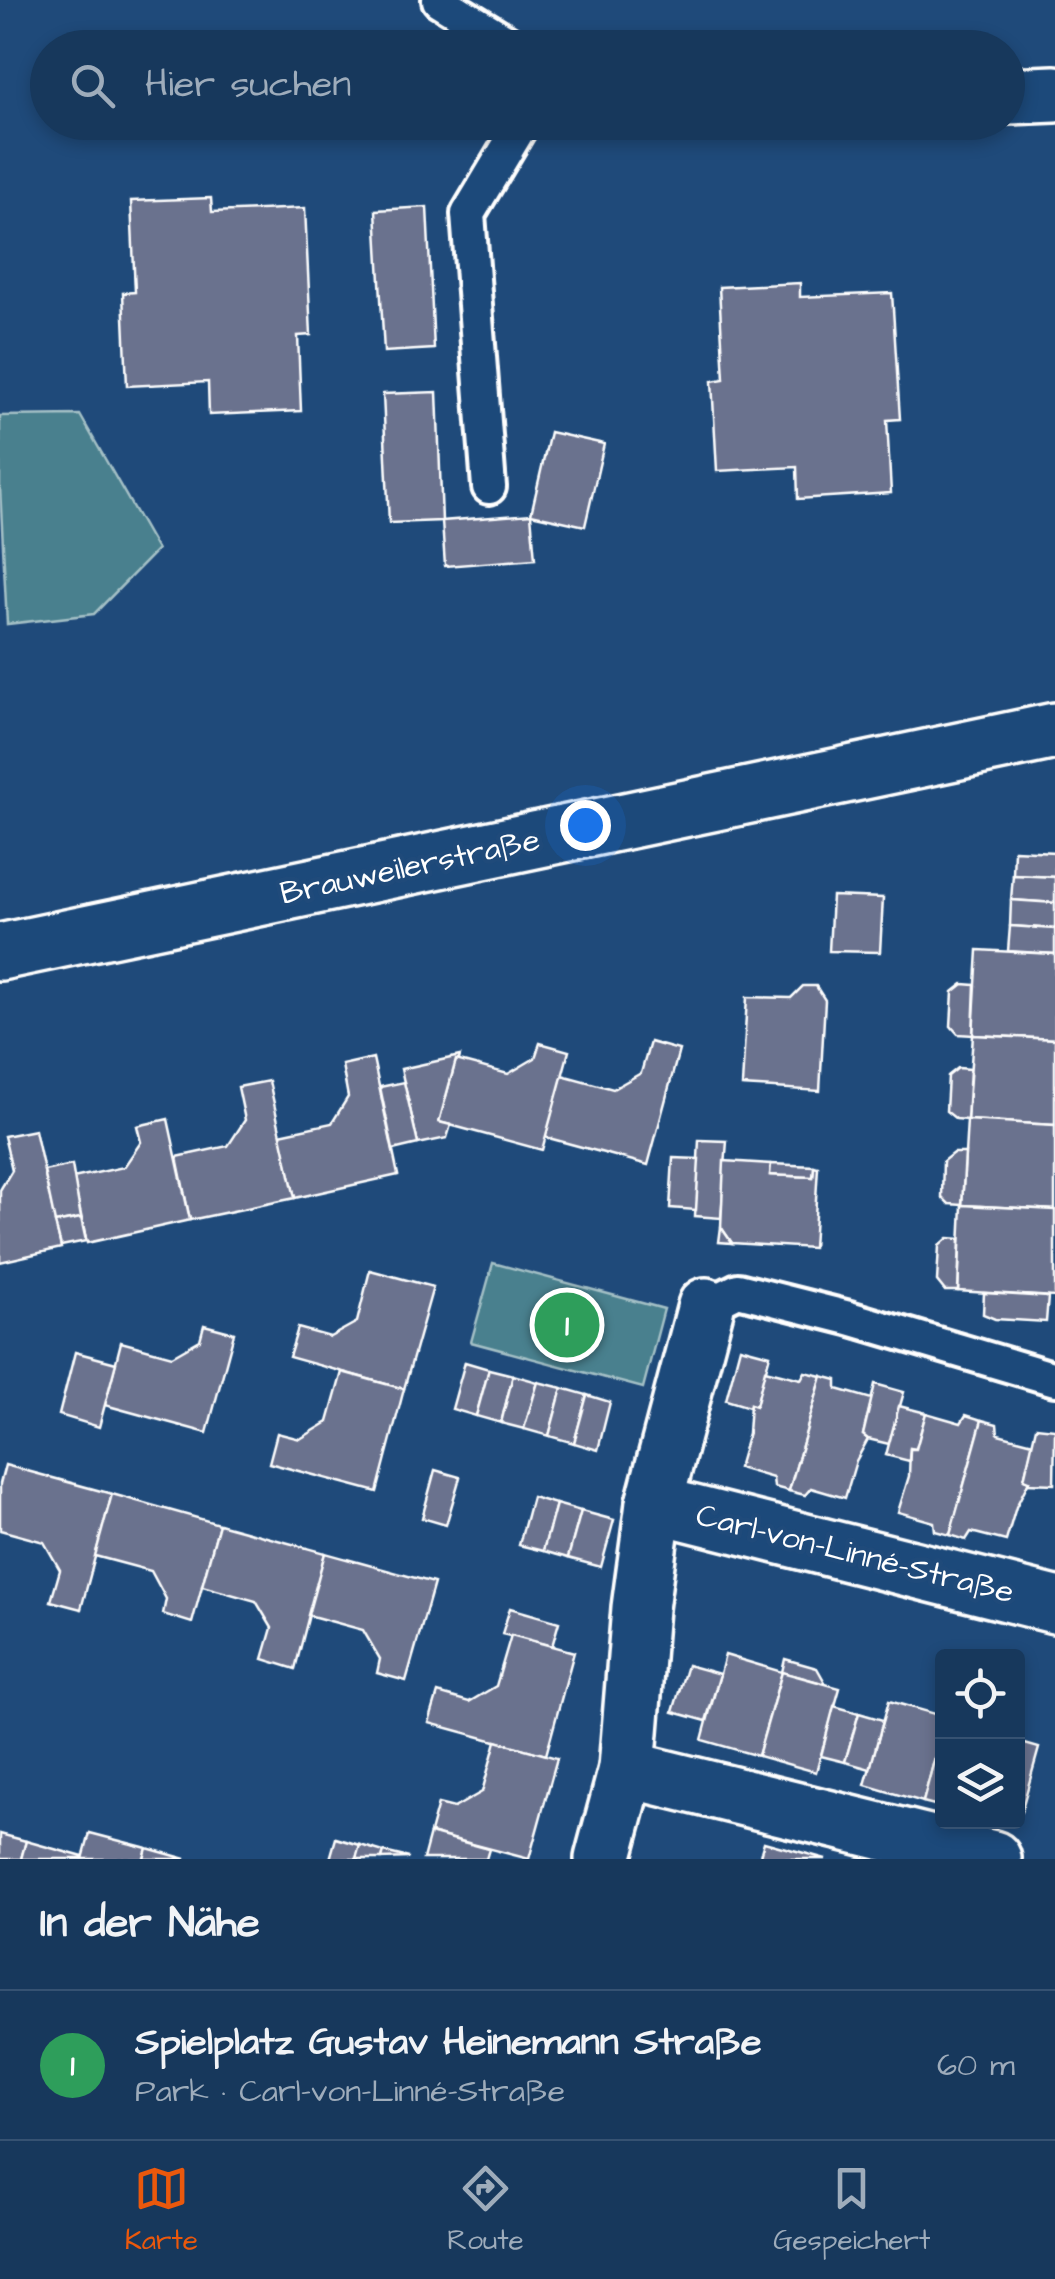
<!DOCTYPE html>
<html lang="de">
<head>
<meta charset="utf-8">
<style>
  :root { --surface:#17385c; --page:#244365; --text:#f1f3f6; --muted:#9eacbb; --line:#365272; --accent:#ea580c }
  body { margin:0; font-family:"Architects Daughter",sans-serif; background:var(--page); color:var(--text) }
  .controls { position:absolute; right:30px; bottom:30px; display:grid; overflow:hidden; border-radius:10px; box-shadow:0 5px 15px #0003 }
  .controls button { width:90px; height:90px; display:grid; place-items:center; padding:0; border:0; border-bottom:2px solid var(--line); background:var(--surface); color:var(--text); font:50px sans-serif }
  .you { position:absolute; left:585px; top:825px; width:35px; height:35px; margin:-25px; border:8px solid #fff; border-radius:50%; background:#1a73e8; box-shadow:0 0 0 15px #1a73e833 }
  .badge { display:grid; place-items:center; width:65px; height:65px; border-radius:50%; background:var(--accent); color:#fff; font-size:32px; font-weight:700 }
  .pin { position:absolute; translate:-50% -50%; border:5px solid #fff; box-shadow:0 2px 10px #0006 }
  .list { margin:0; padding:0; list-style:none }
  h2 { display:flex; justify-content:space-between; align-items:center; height:130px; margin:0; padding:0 40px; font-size:42px }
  h2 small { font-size:32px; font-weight:400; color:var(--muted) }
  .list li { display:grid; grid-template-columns:65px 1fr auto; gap:30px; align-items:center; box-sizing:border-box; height:150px; padding:0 40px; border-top:2px solid var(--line) }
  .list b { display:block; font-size:38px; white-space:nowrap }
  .list p { margin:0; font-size:32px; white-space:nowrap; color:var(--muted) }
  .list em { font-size:32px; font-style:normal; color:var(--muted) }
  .icon { flex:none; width:55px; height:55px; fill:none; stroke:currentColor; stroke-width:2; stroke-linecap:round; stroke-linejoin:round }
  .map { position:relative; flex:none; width:1055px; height:1859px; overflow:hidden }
  .search { position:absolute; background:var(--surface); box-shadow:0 5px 15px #0003; left:30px; right:30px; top:30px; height:110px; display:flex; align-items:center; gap:25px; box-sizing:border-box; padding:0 35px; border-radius:55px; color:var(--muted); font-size:38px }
  .sheet { height:280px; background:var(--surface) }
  nav { display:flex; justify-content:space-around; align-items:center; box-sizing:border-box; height:140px; border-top:2px solid var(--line); background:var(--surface); font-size:28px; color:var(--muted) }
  nav a { display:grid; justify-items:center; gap:5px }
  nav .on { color:var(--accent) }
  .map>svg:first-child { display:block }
</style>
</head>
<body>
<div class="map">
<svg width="1055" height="1859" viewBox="0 0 1055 1859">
  <rect width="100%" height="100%" fill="#1f4a7a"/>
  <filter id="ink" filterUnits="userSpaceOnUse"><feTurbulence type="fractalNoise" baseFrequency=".01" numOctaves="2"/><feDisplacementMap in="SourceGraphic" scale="20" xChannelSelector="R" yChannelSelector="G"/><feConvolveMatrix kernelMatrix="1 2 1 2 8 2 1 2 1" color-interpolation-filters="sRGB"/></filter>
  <g filter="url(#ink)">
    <g fill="#4a808e" stroke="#a4c0c6" stroke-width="2.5">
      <polygon points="80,415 157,550 94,614 7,624 0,487 0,416"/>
      <polygon points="493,1263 664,1309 643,1388 471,1342"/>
    </g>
    <g fill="#6b728e" stroke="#fff" stroke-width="2.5">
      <polygon points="211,198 212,212 305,208 311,335 298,336 301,411 209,415 208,382 127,386 123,293 135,292 131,201"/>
      <polygon points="427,207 434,349 384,352 376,210"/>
      <polygon points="800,283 800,297 892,293 900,419 887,420 891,493 798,499 797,467 717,471 712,381 724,379 719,287"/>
      <polygon points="437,392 442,521 389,523 383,394"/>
      <polygon points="550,432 604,444 585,526 531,514"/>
      <polygon points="531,514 535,559 445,566 442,521"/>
      <polygon points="1014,850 1055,852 1055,877 1013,875"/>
      <polygon points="1013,875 1055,877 1055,903 1011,900"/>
      <polygon points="832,896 883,898 880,952 829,951"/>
      <polygon points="1011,900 1055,903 1055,929 1010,926"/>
      <polygon points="1010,926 1055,929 1055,954 1008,951"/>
      <polygon points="978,950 1055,954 1055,1039 973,1035"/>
      <polygon points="963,984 975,985 973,1035 958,1034 951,1026 953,992"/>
      <polygon points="803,986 816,986 825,1000 820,1091 742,1086 747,997 791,998"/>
      <polygon points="973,1035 1055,1039 1055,1125 967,1120"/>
      <polygon points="650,1042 679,1050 648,1165 545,1137 562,1075 613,1089 641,1073"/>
      <polygon points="540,1043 569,1051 542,1150 439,1122 456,1060 508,1074 535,1058"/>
      <polygon points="460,1056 459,1060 456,1060 439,1122 451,1125 447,1138 418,1144 401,1069"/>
      <polygon points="373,1058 398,1175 295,1198 280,1134 332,1123 348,1097 342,1065"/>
      <polygon points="958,1068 970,1069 967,1120 956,1119 946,1111 948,1076"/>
      <polygon points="269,1081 295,1198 190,1220 177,1157 228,1146 245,1120 238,1087"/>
      <polygon points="404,1082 418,1144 393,1150 380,1087"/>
      <polygon points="168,1119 190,1220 87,1243 73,1178 124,1167 141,1142 137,1126"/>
      <polygon points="967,1120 1055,1125 1055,1210 962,1205"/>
      <polygon points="35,1130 61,1248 0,1262 0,1190 12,1170 4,1136"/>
      <polygon points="699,1140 727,1141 721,1218 695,1216"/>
      <polygon points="953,1153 965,1153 962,1205 949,1204 942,1197 943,1161"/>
      <polygon points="673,1158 699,1159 696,1210 670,1208"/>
      <polygon points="724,1161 771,1164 770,1175 813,1177 814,1166 818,1167 813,1248 732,1243 721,1227"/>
      <polygon points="771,1164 814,1166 813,1177 770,1175"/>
      <polygon points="72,1165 81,1218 55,1223 44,1171"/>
      <polygon points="962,1205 1055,1210 1055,1297 958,1291"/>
      <polygon points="81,1218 86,1241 61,1246 55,1223"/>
      <polygon points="721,1227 732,1243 719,1242"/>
      <polygon points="948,1238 960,1239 958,1291 945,1291 937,1281 939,1246"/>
      <polygon points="370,1270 433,1287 404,1389 289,1357 298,1328 330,1337 357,1322"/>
      <polygon points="984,1293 1048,1297 1046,1322 995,1319 983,1314"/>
      <polygon points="204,1325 234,1333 207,1433 105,1405 121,1342 172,1356 200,1340"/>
      <polygon points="740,1347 770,1355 756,1406 750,1404 749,1407 726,1400"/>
      <polygon points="75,1352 116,1363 99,1427 59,1415"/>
      <polygon points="465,1362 489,1369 476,1416 452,1409"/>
      <polygon points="489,1369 513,1375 501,1423 476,1416"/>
      <polygon points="765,1370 801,1379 805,1372 822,1376 789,1491 774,1487 773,1478 738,1468 748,1433 750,1404 756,1406"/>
      <polygon points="342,1372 404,1389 377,1492 269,1463 277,1433 300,1439 328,1422"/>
      <polygon points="513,1375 538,1382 524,1429 501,1423"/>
      <polygon points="822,1376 837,1380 837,1389 872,1399 863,1435 868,1439 856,1461 845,1498 811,1488 805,1495 789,1491"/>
      <polygon points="538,1382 562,1388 549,1436 524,1429"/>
      <polygon points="875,1384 904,1392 889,1444 868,1439 863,1435"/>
      <polygon points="562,1388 587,1395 574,1443 549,1436"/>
      <polygon points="587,1395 610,1402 598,1450 574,1443"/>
      <polygon points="899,1406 926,1413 916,1449 910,1448 909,1461 886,1455"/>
      <polygon points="926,1413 961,1423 966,1415 982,1420 950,1535 935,1531 934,1522 898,1512 909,1476 910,1449 916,1449"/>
      <polygon points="982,1420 997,1424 998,1434 1033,1443 1024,1479 1029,1481 1016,1507 1006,1541 971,1532 966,1540 950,1535"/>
      <polygon points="1036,1427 1055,1429 1054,1484 1028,1483 1029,1481 1024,1479"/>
      <polygon points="5,1465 112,1494 81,1609 51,1601 60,1570 44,1542 0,1530 0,1484"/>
      <polygon points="435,1470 460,1477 446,1525 422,1518"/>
      <polygon points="112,1494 219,1524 192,1623 163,1614 166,1599 151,1571 95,1556"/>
      <polygon points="532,1497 556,1504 543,1551 519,1545"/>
      <polygon points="556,1504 581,1511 568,1558 543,1551"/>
      <polygon points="581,1511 614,1520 601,1567 568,1558"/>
      <polygon points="219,1524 325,1553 295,1669 263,1659 272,1628 256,1601 202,1586"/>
      <polygon points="325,1553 434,1583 406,1681 377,1673 380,1659 363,1630 308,1615"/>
      <polygon points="510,1608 559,1622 552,1646 502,1634"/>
      <polygon points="511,1635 574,1652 546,1755 429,1723 438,1693 469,1702 496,1686"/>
      <polygon points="725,1655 782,1672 758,1756 702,1740"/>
      <polygon points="785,1659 817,1668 826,1684 782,1672"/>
      <polygon points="687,1665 720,1674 706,1721 673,1712"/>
      <polygon points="782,1672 840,1688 816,1772 758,1756"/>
      <polygon points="889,1701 942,1716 942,1731 923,1802 865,1785"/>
      <polygon points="834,1706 859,1713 845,1762 821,1756"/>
      <polygon points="859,1713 883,1720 870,1769 845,1762"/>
      <polygon points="942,1731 942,1807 923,1802"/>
      <polygon points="496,1741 557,1758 529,1859 430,1833 438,1804 454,1808 482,1792"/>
      <polygon points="1018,1742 1039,1748 1021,1812 1018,1811"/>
      <polygon points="90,1833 147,1848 144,1859 83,1859"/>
      <polygon points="430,1833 489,1849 486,1859 423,1859"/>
      <polygon points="0,1834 26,1841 21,1859 0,1859"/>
      <polygon points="336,1838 360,1845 356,1859 330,1859"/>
      <polygon points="26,1841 83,1857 83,1859 21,1859"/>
      <polygon points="764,1842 826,1859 759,1859"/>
      <polygon points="360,1845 384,1852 382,1859 356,1859"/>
      <polygon points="147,1848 186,1859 144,1859"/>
      <polygon points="384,1852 409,1858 382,1859"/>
    </g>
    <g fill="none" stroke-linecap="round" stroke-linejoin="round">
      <defs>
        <g id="service">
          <polyline points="439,0 517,48"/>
          <polyline points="489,487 468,214 523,122"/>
          <polyline points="706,1306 738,1290 849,1318 1055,1379"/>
        </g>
        <g id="minor">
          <polyline points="1008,96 1055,94"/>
          <polyline points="654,1504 1055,1605"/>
          <polyline points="627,1769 993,1859"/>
          <polyline points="603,1859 627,1769 640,1608 654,1504 706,1306"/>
        </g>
        <polyline id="secondary" points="0,952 1055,731"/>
      </defs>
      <use href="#service" stroke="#fff" stroke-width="40"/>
      <use href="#minor" stroke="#fff" stroke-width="62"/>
      <use href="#secondary" stroke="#fff" stroke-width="62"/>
      <use href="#service" stroke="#1f4a7a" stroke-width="32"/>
      <use href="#minor" stroke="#1f4a7a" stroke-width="55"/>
      <use href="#secondary" stroke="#1f4a7a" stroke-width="55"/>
    </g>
  </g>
  <g text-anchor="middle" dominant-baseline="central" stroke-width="9" stroke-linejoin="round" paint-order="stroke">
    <g font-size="32" fill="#fff" stroke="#1f4a7a">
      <text transform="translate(410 867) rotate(-12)">Brauweilerstraße</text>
      <text transform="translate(855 1554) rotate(14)">Carl-von-Linné-Straße</text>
    </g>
  </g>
</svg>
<div class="controls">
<button><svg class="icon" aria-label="locate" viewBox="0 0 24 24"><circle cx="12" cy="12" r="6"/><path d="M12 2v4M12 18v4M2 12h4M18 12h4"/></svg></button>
<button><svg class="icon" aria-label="layers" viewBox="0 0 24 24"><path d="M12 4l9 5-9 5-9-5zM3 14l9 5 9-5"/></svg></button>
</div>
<div class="you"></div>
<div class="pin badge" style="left:567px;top:1325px;background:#2e9e5b">1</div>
<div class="search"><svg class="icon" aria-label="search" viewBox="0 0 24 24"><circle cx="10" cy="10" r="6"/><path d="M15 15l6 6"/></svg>Hier suchen</div>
</div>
<section class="sheet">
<h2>In der Nähe<small></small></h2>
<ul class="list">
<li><span class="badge" style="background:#2e9e5b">1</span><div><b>Spielplatz Gustav Heinemann Straße</b><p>Park · Carl-von-Linné-Straße</p></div><em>60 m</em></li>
</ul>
</section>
<nav>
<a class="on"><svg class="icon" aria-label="map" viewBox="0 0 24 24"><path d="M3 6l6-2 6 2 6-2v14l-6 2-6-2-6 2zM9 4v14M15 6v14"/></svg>Karte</a>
<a><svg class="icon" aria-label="directions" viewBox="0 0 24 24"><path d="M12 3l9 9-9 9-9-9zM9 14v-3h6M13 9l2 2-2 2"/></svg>Route</a>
<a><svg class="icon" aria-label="saved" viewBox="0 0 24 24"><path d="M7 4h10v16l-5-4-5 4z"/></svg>Gespeichert</a>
</nav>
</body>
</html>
